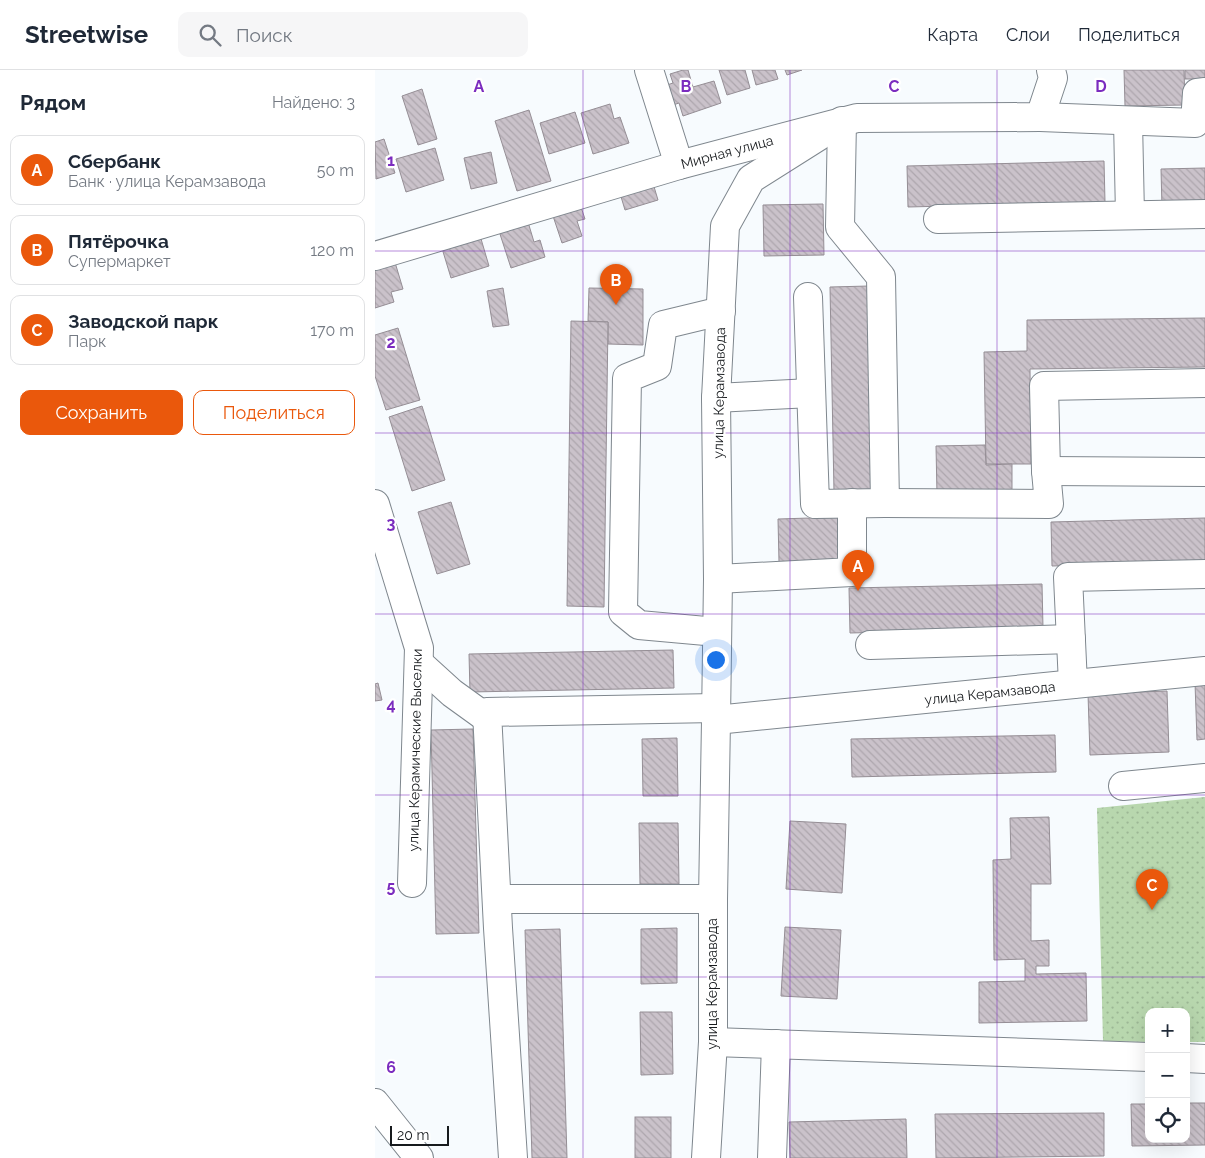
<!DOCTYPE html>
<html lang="ru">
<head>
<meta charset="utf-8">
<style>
  :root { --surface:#fff; --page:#f6f6f7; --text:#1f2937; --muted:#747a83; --line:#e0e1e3; --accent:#ea580c }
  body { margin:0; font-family:Raleway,sans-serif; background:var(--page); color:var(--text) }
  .controls { position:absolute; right:15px; bottom:15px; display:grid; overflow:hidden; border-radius:10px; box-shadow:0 5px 20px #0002 }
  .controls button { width:45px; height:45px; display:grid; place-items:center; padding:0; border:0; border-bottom:1px solid var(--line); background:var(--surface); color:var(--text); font:25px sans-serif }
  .scale { position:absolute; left:15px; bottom:12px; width:59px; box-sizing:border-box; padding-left:5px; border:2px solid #171a1d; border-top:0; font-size:14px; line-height:18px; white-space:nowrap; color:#171a1d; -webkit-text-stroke:4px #fff; paint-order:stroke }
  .you { position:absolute; left:340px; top:589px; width:18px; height:18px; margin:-12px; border:4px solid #fff; border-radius:50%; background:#1a73e8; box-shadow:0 0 0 8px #1a73e833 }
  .badge { display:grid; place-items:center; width:32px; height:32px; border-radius:50%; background:var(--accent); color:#fff; font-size:16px; font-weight:700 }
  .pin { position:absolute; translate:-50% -41px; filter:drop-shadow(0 1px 2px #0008) }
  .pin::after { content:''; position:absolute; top:26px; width:18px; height:15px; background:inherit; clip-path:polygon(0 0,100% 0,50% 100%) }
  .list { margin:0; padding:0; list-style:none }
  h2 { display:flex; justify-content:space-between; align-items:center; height:65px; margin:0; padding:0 20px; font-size:21px }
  h2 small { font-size:16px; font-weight:400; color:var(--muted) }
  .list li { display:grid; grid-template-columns:32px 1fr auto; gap:15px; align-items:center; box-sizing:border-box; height:70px; margin:0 10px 10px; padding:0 10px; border:1px solid var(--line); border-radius:10px }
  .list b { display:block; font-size:19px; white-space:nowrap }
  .list p { margin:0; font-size:16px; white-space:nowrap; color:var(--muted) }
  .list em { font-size:16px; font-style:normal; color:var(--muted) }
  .actions { display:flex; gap:10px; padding:15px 20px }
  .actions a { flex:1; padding:11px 0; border:1px solid var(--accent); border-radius:10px; text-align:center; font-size:18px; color:var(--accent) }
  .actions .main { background:var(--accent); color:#fff }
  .icon { flex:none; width:28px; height:28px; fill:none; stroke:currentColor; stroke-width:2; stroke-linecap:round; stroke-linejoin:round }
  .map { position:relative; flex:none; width:830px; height:1088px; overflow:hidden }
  header { display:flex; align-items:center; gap:30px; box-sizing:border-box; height:70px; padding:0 25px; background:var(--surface); border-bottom:1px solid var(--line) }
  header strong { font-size:24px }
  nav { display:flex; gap:28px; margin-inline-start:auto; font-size:18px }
  .search { width:350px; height:45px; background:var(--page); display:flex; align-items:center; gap:12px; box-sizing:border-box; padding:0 18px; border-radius:10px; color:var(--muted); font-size:19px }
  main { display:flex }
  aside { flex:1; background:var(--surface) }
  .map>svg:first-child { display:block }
</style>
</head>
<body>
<header>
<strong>Streetwise</strong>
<div class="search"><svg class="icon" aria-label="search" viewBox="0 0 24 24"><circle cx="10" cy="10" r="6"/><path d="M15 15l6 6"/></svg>Поиск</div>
<nav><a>Карта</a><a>Слои</a><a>Поделиться</a></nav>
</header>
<main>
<aside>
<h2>Рядом<small>Найдено: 3</small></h2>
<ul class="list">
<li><span class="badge">A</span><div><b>Сбербанк</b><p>Банк · улица Керамзавода</p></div><em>50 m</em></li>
<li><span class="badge">B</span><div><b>Пятёрочка</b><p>Супермаркет</p></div><em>120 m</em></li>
<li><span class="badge">C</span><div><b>Заводской парк</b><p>Парк</p></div><em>170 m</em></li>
</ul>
<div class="actions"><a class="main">Сохранить</a><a>Поделиться</a></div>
</aside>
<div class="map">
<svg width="830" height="1088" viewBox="0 0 830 1088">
  <defs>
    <pattern id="park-dots" width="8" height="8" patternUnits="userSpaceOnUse" patternTransform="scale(1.25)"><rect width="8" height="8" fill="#b8d7ae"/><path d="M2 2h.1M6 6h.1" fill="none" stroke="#9db895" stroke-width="1.8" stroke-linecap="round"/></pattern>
    <pattern id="building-back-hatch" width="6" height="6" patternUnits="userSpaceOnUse" patternTransform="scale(1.25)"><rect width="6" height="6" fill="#cac2ca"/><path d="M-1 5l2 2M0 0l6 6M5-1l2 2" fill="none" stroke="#ada6ad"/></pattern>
  </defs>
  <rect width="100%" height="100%" fill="#f7fbfe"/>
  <polygon fill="url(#park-dots)" points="830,727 830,972 811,972 811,942 774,942 774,972 728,971 722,738"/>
  <g fill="url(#building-back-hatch)" stroke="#958e95">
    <polygon points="308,0 313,0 318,17 339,11 346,33 308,46 304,33 298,35 292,15 298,13 295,4"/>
    <polygon points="344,0 370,0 375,18 352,25"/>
    <polygon points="377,0 400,0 403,9 381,15"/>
    <polygon points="410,0 427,0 412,5"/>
    <polygon points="749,0 809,0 810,35 750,36"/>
    <rect x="810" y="0" width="20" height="9"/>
    <polygon points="47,19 62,69 43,75 27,26"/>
    <polygon points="235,34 239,49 245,47 254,73 218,84 206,43"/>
    <polygon points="154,40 176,111 142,121 120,51"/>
    <polygon points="200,42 210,73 174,84 165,53"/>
    <polygon points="9,69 20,103 1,109 0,72"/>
    <polygon points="60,78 69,110 31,122 21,89"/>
    <polygon points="116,82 122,113 96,119 89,88"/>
    <polygon points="729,91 730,132 533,137 532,96"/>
    <polygon points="830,98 830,137 787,138 786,99"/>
    <polygon points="277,110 283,130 250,140 244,120"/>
    <polygon points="448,134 449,185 389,186 388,135"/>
    <polygon points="206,137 210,149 202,151 207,166 187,173 178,146"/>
    <polygon points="153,152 159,172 165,170 170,187 136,198 124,161"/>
    <polygon points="104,162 114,196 76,208 66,175"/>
    <polygon points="19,189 28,219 16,222 19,232 0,238 0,195"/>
    <polygon points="494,216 498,421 459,422 455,217"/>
    <polygon points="128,218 134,255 118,257 112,221"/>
    <polygon points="214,218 268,219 268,275 233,274 233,252 213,251"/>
    <polygon points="830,248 830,297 655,299 656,394 611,394 609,282 652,281 652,250"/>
    <polygon points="196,251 233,252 229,537 192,536"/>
    <polygon points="23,258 45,330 11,340 0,306 0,265"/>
    <polygon points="47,336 70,410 37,421 14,347"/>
    <polygon points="610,375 611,395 637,394 637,424 562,425 561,376"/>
    <polygon points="76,432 95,494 62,504 43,442"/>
    <polygon points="467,447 468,491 404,492 403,449"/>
    <polygon points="830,448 830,492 677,496 676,452"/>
    <polygon points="667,514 668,558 475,563 474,518"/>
    <polygon points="298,580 299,618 95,622 94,584"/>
    <polygon points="830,612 830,669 822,670 820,613"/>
    <polygon points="3,613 7,630 0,631 0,614"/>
    <polygon points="792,621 794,682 715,685 713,624"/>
    <polygon points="98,659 104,863 61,864 56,660"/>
    <polygon points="680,665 681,702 477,707 476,669"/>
    <polygon points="302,668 303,726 268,726 267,669"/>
    <polygon points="674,747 676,814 656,814 656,871 674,870 674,896 661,896 661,904 711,903 712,951 604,953 604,912 650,911 650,889 619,890 618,790 636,789 635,748"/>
    <polygon points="415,751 471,754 467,823 411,819"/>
    <polygon points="264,753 303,753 304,814 265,814"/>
    <polygon points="410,857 466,860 462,929 406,926"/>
    <polygon points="302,858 302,913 266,914 266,859"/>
    <polygon points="185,859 192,1088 157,1088 150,860"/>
    <polygon points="265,942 297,942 298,1004 266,1005"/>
    <polygon points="811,1033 830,1033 830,1075 757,1076 756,1034 774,1034 774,1069 811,1069"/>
    <polygon points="729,1043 729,1086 561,1088 560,1044"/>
    <rect x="260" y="1047" width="36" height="41"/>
    <polygon points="531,1049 532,1088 415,1088 414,1052"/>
  </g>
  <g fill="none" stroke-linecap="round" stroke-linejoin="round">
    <defs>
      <g id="minor">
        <polyline points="274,0 304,95"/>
        <polyline points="665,47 820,53 822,23 830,22"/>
        <polyline points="753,51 755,145"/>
        <polyline points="563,149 830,144"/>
        <polyline points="0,186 304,95 482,48 665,47 678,8 676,0"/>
        <polyline points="433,227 440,434 510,433 506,207 465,157 467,51"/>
        <polyline points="341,328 436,323"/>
        <polyline points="671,401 830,402"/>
        <polyline points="510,433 674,434 671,401 669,316 830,313"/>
        <polyline points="0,434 44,578 37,813"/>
        <polyline points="343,509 477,502 477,433"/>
        <polyline points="342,562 264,555 248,542 252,308 282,296 288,255 346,241"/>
        <polyline points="495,575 696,569"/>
        <polyline points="44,593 77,623 113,649"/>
        <polyline points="698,614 693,507 830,504"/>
        <polyline points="341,650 343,509 341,328 350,156 376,109 444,66"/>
        <polyline points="748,716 830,708"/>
        <polyline points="122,829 338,829"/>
        <polyline points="338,972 774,987"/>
        <polyline points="811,988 830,989"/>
        <polyline points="0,1033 44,1088"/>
        <polyline points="138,1088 123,858 112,642 341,638"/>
        <polyline points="331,1088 338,972 338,829 341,650 830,601"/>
        <polyline points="397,1088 401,974"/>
      </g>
    </defs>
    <use href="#minor" stroke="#7f878e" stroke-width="30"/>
    <use href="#minor" stroke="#fff" stroke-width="28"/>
  </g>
  <path fill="none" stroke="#7b2cbf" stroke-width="1" stroke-opacity="0.55" d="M208,0V1088M415,0V1088M622,0V1088M0,181H830M0,363H830M0,544H830M0,725H830M0,907H830"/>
  <g text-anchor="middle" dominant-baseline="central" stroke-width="4.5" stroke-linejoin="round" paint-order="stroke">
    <g font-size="14" fill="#171a1d" stroke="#fff">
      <text transform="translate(352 82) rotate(-15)">Мирная улица</text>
      <text transform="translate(344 323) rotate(-89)">улица Керамзавода</text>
      <text transform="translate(615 623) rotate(-6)">улица Керамзавода</text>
      <text transform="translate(40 680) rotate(-89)">улица Керамические Выселки</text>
      <text transform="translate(337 914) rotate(-90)">улица Керамзавода</text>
    </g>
  </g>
  <g font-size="16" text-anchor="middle" font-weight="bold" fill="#7b2cbf" stroke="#fff" stroke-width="4.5" stroke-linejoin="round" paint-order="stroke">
    <text x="104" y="22">A</text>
    <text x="311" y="22">B</text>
    <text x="519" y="22">C</text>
    <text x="726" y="22">D</text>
    <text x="16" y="96">1</text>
    <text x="16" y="278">2</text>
    <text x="16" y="459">3</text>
    <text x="16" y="640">4</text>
    <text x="16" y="822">5</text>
    <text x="16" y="1003">6</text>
  </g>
</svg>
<div class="controls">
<button>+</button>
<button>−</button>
<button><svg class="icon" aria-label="locate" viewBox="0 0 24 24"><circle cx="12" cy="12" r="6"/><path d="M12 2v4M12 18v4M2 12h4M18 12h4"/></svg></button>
</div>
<div class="scale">20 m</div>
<div class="you"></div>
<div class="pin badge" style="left:483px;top:521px">A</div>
<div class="pin badge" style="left:241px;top:235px">B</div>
<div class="pin badge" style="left:777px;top:840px">C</div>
</div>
</main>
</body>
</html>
